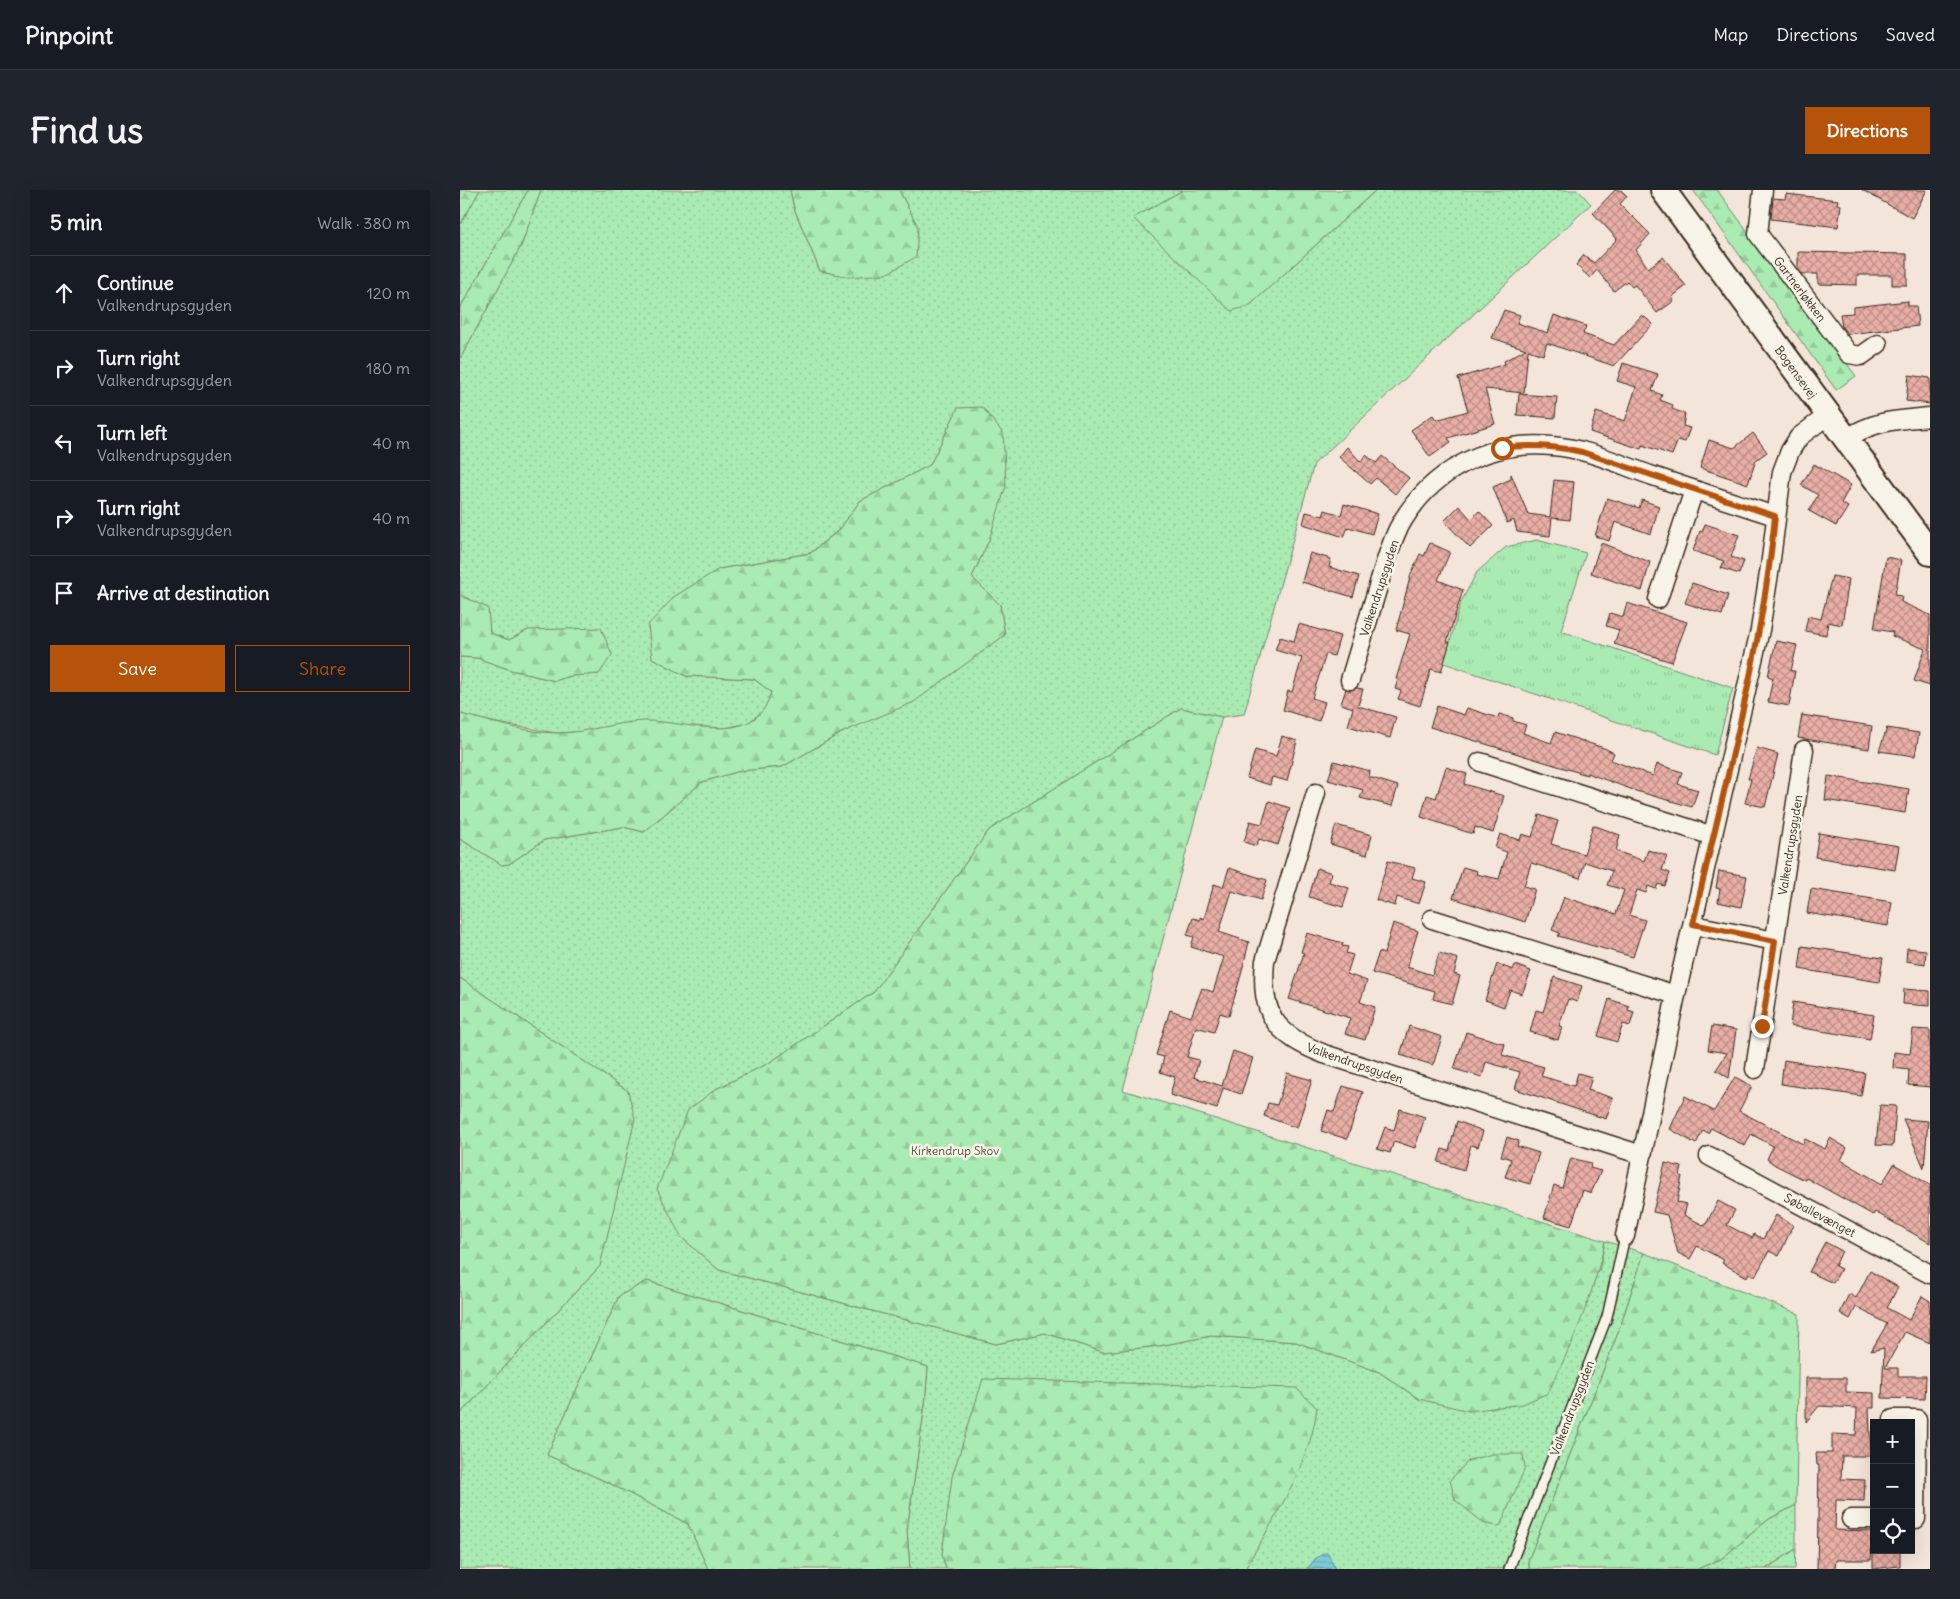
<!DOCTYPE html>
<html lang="en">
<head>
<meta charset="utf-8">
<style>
  :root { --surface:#171b24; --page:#20242c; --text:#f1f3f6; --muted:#9ea1a6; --line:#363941; --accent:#b45309 }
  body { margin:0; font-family:Delius,sans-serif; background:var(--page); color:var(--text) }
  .controls { position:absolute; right:15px; bottom:15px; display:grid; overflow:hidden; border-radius:0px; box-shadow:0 5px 20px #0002 }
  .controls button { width:45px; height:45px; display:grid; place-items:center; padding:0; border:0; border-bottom:1px solid var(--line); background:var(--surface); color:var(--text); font:25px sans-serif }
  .stop { position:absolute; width:15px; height:15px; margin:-11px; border:4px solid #b45309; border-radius:50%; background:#fff }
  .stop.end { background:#b45309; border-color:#fff; box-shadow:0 1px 5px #0008 }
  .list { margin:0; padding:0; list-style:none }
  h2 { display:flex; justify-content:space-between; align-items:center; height:65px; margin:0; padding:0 20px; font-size:21px }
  h2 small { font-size:16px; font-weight:400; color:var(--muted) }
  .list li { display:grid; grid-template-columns:32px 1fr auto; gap:15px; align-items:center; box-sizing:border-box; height:75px; padding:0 20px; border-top:1px solid var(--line) }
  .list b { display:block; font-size:19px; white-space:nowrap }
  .list p { margin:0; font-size:16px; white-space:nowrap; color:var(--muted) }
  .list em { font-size:16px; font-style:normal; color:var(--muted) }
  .actions { display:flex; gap:10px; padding:15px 20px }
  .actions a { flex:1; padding:11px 0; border:1px solid var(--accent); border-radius:0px; text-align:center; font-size:18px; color:var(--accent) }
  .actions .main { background:var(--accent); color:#fff }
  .icon { flex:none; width:28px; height:28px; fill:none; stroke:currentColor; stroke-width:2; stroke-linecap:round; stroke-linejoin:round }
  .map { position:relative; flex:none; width:1470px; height:1379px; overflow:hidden; border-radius:0px }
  header { display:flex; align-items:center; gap:30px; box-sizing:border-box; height:70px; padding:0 25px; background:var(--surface); border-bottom:1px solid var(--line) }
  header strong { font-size:24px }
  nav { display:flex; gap:28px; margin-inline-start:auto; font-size:18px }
  .intro { display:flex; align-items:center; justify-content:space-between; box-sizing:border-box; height:120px; padding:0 30px }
  h1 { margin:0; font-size:35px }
  .button { padding:12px 22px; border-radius:0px; background:var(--accent); color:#fff; font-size:18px; font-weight:700 }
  main { display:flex; gap:30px; padding:0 30px }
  aside { flex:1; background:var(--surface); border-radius:0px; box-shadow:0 5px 20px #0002 }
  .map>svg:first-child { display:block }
</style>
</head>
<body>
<header>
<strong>Pinpoint</strong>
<nav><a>Map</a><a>Directions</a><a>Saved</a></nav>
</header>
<div class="intro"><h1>Find us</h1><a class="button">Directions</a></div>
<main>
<aside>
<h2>5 min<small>Walk · 380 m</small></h2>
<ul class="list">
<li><svg class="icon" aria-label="ahead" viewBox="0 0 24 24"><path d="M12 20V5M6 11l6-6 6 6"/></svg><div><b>Continue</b><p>Valkendrupsgyden</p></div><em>120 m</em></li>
<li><svg class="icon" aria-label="right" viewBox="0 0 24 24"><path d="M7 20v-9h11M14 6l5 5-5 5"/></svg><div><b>Turn right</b><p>Valkendrupsgyden</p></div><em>180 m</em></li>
<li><svg class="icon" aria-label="left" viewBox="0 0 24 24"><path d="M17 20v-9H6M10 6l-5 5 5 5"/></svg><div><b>Turn left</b><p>Valkendrupsgyden</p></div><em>40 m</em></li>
<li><svg class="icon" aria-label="right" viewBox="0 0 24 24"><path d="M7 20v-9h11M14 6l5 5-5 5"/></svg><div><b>Turn right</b><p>Valkendrupsgyden</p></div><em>40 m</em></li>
<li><svg class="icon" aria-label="arrive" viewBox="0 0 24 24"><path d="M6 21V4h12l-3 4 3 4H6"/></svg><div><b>Arrive at destination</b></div></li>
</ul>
<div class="actions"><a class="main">Save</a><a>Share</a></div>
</aside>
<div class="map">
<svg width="1470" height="1379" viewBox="0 0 1470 1379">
  <defs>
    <pattern id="grass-dots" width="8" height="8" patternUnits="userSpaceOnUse" patternTransform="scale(1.25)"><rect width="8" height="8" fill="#aaebb3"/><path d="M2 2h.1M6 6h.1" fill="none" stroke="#93ca9a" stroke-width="1.8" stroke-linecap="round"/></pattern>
    <pattern id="forest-firs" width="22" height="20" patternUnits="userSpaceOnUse" patternTransform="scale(1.25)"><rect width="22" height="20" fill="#aaebb3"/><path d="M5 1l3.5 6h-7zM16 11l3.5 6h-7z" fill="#93ca9a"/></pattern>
    <pattern id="park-tufts" width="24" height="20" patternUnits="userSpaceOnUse" patternTransform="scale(1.25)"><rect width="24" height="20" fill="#aaebb3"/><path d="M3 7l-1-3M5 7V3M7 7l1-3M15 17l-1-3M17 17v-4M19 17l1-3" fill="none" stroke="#93ca9a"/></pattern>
    <pattern id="water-rules" width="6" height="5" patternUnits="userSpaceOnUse" patternTransform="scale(1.25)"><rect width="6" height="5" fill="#7bcbd7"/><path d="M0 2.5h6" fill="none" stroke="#6baeb8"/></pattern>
    <pattern id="building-cross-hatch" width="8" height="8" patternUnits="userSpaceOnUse" patternTransform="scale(1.25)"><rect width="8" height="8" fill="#e9aea6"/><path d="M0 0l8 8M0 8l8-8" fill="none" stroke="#be8e87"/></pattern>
  </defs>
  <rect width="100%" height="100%" fill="#f4e5db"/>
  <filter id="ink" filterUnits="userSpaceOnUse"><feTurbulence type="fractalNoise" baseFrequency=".02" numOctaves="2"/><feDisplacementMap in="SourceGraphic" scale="10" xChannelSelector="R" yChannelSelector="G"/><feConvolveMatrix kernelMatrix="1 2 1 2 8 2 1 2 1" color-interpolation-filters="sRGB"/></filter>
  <g filter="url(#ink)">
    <g fill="url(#grass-dots)" stroke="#728a68">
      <polygon points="20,0 68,0 0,118 0,35"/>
      <polygon points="81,0 330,0 334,18 360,81 458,37 439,0 723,0 674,28 789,116 916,0 1118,0 1131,14 854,274 784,524 762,527 721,518 529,640 414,802 309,873 256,899 221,1047 259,1080 536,1154 585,1143 643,1162 699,1156 751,1146 836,1152 919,1182 959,1209 1139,1082 1145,1051 1184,1063 1158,1143 1068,1371 1070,1379 785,1379 835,1288 482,1364 486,1379 450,1379 447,1340 465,1214 468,1177 187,1091 159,1106 87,1265 149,1293 228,1334 248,1379 0,1379 0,1224 140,1076 168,901 0,788 0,649 43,675 49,674 84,650 163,637 184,642 242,592 280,581 322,577 509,470 545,445 540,415 512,387 529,350 498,218 470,275 400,311 380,339 350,363 259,379 192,468 226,486 294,489 311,502 306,518 288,533 265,538 229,536 96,543 37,533 0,524 0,467 17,468 51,480 95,491 110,486 139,484 68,440 49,450 30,443 27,418 0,405 0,169 61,56"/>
      <polygon points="1336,1315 1336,1359 1306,1379 1237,1379 1261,1369 1309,1329"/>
    </g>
    <g fill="url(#forest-firs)" stroke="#728a68">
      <polygon points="0,0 20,0 0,35"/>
      <polygon points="68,0 81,0 61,56 0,169 0,118"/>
      <polygon points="330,0 439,0 458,37 456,67 426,84 390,87 360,81 334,18"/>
      <polygon points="723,0 916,0 789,116 771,121 673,28"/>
      <polygon points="1233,0 1257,0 1396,186 1376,200"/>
      <path d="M522,217L543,243L546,296L529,350L512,387L540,415L545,445L454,512L383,542L322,577L280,581L242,592L184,642L163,637L84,650L49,674L42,675L0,649V524C30,531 67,543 97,543C127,543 155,532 184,531C226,530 296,560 311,502L294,489L226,486L192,468L188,435L215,406L259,379L351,363L380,339L400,311L470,275L498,218Z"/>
      <polygon points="0,405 28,418 30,443 49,450 68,440 141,438 152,465 139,484 110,486 95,491 51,480 17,468 0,467"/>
      <path d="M721,518L762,527L663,900L1145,1051C1134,1105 1112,1154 1088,1203L1063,1214L1009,1221L959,1209L919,1182L836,1152L751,1146L699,1156L643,1162L585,1143L536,1154L259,1080L221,1047L197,999L228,920L256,899L309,873L414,802L529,640Z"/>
      <polygon points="0,788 168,901 175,929 140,1076 0,1224"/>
      <polygon points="1184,1063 1339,1124 1336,1315 1309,1329 1261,1369 1237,1379 1070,1379 1068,1371 1158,1143"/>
      <polygon points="187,1091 468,1177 465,1214 447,1340 450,1379 248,1379 228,1334 149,1293 87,1265 159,1106"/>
      <path d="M523,1189L836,1198L857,1218C850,1276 813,1329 785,1379H486L482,1364L492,1287Z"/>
      <polygon points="1033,1264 1063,1264 1065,1278 1040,1336 1025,1334 995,1310 990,1290 1009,1270"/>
      <polygon points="1336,1359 1335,1379 1306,1379"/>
    </g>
    <polygon fill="url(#park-tufts)" stroke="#728a68" points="1077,350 1126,363 1101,441 1273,498 1255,565 984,473 1001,412 1017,382 1046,357"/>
    <polygon fill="url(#water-rules)" stroke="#618b8d" points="865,1363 868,1363 875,1379 847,1379 856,1368"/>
    <g fill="url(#building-cross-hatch)" stroke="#3b2a1e">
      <polygon points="1155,0 1161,0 1167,6 1160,14 1190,44 1176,60 1188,78 1203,67 1226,96 1212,107 1214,111 1197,123 1175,95 1172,97 1167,91 1154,101 1137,80 1130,88 1116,75 1124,65 1134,73 1157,49 1133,23"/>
      <polygon points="1402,0 1467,0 1452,28"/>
      <polygon points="1326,4 1378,10 1377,14 1381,15 1378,37 1311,29 1313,8 1325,9"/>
      <polygon points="1338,62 1447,64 1447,95 1432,95 1432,85 1397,85 1397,95 1358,94 1358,84 1342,84 1338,79"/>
      <polygon points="1448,111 1448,116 1456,116 1458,136 1388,144 1382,137 1380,124 1393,123 1393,117"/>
      <polygon points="1044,120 1060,125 1057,133 1088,143 1094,125 1126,136 1123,144 1154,155 1182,125 1193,134 1154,176 1087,153 1083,165 1068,160 1064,203 1025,199 1035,234 988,248 991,252 970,267 951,240 973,225 976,230 1008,221 998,188 1045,174 1044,171 1066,159 1032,148"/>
      <polygon points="1163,173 1198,184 1192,201 1202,205 1200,210 1213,215 1212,219 1225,224 1223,236 1230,238 1225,252 1218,250 1212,265 1182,255 1181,259 1130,242 1136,222 1165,231 1176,197 1157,191"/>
      <polygon points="1449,185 1470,188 1470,214 1446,211"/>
      <polygon points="1059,204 1097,207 1095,228 1057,225"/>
      <polygon points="1293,243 1307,262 1296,270 1288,294 1240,278 1249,250 1274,258"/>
      <polygon points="887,257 901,272 906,265 916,273 922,266 949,288 935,304 916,288 910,294 879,267"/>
      <polygon points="1354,274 1391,295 1381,313 1388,317 1376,336 1349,321 1358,305 1341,295"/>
      <polygon points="1051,284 1068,324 1090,327 1094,290 1114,292 1110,330 1092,328 1090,346 1057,342 1054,330 1047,333 1033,297 1051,289"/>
      <polygon points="1147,308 1179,318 1182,310 1199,316 1191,344 1155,332 1149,351 1135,346"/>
      <polygon points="884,314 918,324 912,344 888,337 884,347 843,334 846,322 863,326 865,320 881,325"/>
      <polygon points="999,316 1011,329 1019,321 1033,336 1010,358 984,331"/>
      <polygon points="1245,334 1279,345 1271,367 1284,371 1279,384 1261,378 1264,371 1233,361 1240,341 1242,342"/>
      <polygon points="970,353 990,362 978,390 1003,400 987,452 990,452 981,482 971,479 960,516 938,509 941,501 935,499 938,490 936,489 950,444 936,440 951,384 960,364 964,366"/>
      <polygon points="1141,353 1190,372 1182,401 1131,383"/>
      <polygon points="850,363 871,369 869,377 899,386 893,407 842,392"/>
      <polygon points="1426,367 1441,370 1435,405 1442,406 1441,412 1470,425 1470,496 1454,491 1465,459 1432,446 1433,442 1414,439"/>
      <polygon points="1372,386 1389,389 1382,435 1368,432 1366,445 1345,441 1348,426 1361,429"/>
      <polygon points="1232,393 1268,405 1262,425 1225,413"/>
      <polygon points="1167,413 1227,432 1212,472 1154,454 1159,440 1146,436 1150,423 1163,427"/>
      <polygon points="839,434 880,446 874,466 866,464 852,508 865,512 859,531 823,520 828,501 832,502 842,468 815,460 820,447 834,451"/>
      <polygon points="1316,451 1337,455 1331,481 1335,481 1329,516 1308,512 1313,488 1308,486"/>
      <polygon points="897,498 903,499 898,516 936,527 930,548 888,536 893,518 881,514 886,499"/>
      <polygon points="977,516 1004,525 1007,518 1038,528 1039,524 1053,528 1053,531 1066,535 1063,543 1091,553 1095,542 1144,558 1154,563 1151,570 1193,586 1197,574 1222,582 1218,594 1238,600 1232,617 1176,601 1127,583 1127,585 970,537"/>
      <polygon points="1342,525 1412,536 1409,559 1338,548"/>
      <polygon points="1427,538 1459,543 1455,566 1419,561"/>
      <polygon points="822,546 837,551 827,591 812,587 810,595 787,588 795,560 816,566"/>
      <polygon points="1297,558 1318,564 1305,617 1285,613 1291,589 1288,589"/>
      <polygon points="874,571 910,581 909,587 938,596 932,616 900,608 903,600 868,590"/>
      <polygon points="986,577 1007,584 1004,594 1044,606 1033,643 1015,637 1013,644 961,627 967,605 976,608"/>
      <polygon points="1368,586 1449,599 1445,623 1365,610"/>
      <polygon points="809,611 830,618 818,655 799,649 796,656 784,652 790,631 802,634"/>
      <polygon points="1079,625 1098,631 1091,654 1124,664 1133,635 1160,645 1156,661 1184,671 1188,660 1207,666 1202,680 1210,683 1205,696 1198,694 1196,699 1188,696 1186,703 1177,700 1169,725 1185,730 1173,767 1098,746 1100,743 1092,740 1104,707 1156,724 1164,700 1147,695 1152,681 1125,672 1120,688 1071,673 1064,696 1075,699 1065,732 993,708 1003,677 1017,681 1016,684 1039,689 1047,662 1035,658 1040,644 1060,650 1062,644 1072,647"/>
      <polygon points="876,635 912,645 907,665 870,654"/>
      <polygon points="1359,643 1439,656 1435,680 1355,667"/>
      <polygon points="928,671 955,678 952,688 966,692 959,714 937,707 935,716 916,710"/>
      <polygon points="769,678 807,690 801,710 772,701 759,742 789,752 781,785 769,826 760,823 754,842 736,837 727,867 739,870 734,887 762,896 773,861 793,868 781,904 763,898 757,919 710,905 715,887 700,882 704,867 696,865 710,820 731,827 742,798 753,802 764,767 731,757 734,747 727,745 733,728 740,730 740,727 744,729 754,694 763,697"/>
      <polygon points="857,678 872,683 869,692 889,698 883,717 849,707"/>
      <polygon points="1259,681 1287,686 1281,717 1258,712 1260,699 1256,698"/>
      <polygon points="1351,699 1432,712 1428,736 1347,723"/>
      <polygon points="933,733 958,741 947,777 972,785 979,763 998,769 994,784 1000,786 992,814 973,809 975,801 912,783 919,762 924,764"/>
      <polygon points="847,743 883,753 882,756 888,757 886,763 893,765 887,784 907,791 900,812 915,817 905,850 885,844 890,828 829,809 844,763 841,762"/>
      <polygon points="1342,756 1423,768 1419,792 1339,779"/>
      <polygon points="1447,758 1466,760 1465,774 1446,771"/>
      <polygon points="1037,774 1053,780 1055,775 1071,781 1062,804 1050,800 1044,817 1025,810"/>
      <polygon points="1094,787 1122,796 1117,812 1108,809 1099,836 1102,837 1098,850 1070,842 1076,820 1083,822"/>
      <polygon points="1444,799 1470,801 1470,816 1443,814"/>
      <polygon points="1149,809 1169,816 1168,820 1174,822 1170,836 1163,834 1157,852 1138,846"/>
      <polygon points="1333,812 1414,825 1410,849 1330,836"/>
      <polygon points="949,836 982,847 973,875 940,865"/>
      <polygon points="1252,836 1276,840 1269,888 1256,880 1267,863 1248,860"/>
      <polygon points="1453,839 1470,840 1470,897 1448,895 1449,880 1433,878 1434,862 1450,864"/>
      <polygon points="1006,842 1045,854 1042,865 1084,877 1081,886 1114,896 1118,883 1132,887 1128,900 1153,908 1146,929 1055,899 1060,882 1026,872 1022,887 994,879"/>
      <polygon points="1324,870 1405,883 1401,906 1321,894"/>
      <polygon points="827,883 852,890 837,938 804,926 808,913 817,915"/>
      <polygon points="1275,887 1292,896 1279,921 1343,954 1345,949 1365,959 1370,948 1387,958 1381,970 1422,994 1434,974 1470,995 1470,1053 1415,1022 1413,1025 1346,988 1345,990 1315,975 1307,969 1313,956 1291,944 1285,956 1251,938 1248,943 1243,940 1236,954 1210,939 1225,906 1254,921"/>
      <polygon points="883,896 903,902 887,949 861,941 868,920 874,922"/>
      <polygon points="1420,915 1436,916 1433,956 1416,955"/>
      <polygon points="940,919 965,927 955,958 934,951 930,963 917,959 925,937 934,940"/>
      <polygon points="1443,929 1468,931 1464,978"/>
      <polygon points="997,931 1023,941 1018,957 1011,955 1004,980 978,972 982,959 989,961"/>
      <polygon points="1047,947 1059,951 1057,956 1079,963 1070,994 1045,987 1051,969 1041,966"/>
      <polygon points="1111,968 1131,973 1130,978 1141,981 1131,1003 1123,1000 1111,1036 1084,1028 1094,995 1102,998"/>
      <polygon points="1205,973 1222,977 1220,986 1222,986 1217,1012 1227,1014 1224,1025 1245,1036 1258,1011 1275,1020 1267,1035 1292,1048 1294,1044 1303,1049 1316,1025 1333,1035 1319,1066 1309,1061 1295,1087 1289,1083 1287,1087 1262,1073 1264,1070 1237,1056 1230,1069 1218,1063 1207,1025 1193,1022"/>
      <polygon points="1365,1052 1382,1061 1375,1076 1381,1079 1373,1093 1349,1082"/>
      <polygon points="1410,1081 1438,1097 1427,1118 1449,1130 1462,1106 1470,1111 1470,1153 1445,1142 1425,1178 1438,1178 1438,1186 1466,1186 1465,1209 1422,1208 1424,1158 1411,1161 1427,1134 1396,1117 1390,1129 1380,1123 1389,1104 1396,1108"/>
      <polygon points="1346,1188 1386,1188 1386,1202 1414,1203 1414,1218 1409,1218 1411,1266 1382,1266 1381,1289 1405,1290 1404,1311 1376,1310 1375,1340 1412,1341 1411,1370 1376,1370 1375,1379 1357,1379 1359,1275 1357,1275 1356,1263 1372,1263 1372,1244 1396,1245 1397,1218 1359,1216 1346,1232"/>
      <polygon points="1413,1360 1440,1360 1440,1376 1413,1379"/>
    </g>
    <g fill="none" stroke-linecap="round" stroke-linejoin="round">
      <defs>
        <polyline id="service" points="1049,1379 1147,1127 1165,1046"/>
        <g id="minor">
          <polyline points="1303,0 1298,44 1389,164 1401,166 1418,154"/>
          <path d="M1386,249C1414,230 1437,230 1470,227"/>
          <polyline points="1198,409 1234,300"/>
          <path d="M890,490C899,460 908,430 917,400C923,379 929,358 938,339C968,282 1028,250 1092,256C1126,258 1161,275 1193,286C1234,300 1275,313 1315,326"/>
          <polyline points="1020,572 1253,646"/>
          <path d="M856,603L805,771C800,825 815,844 864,864L1182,965"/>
          <polyline points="972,729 1216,805"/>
          <polyline points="1233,735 1315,751"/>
          <polyline points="1295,879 1344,560"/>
          <polyline points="1249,966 1470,1084"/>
          <polyline points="1165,1046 1216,805 1300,440 1310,377 1322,282 1330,261 1339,247 1368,225"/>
          <polyline points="1433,1233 1433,1229 1457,1229 1456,1329"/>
          <polyline points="1391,1329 1414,1329"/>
        </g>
        <polyline id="secondary" points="1203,0 1470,363"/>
      </defs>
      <use href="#service" stroke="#3b2a1e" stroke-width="12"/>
      <use href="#minor" stroke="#3b2a1e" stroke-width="21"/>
      <use href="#secondary" stroke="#3b2a1e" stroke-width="28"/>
      <use href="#service" stroke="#f7f3e8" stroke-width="9"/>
      <use href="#minor" stroke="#f7f3e8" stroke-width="18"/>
      <use href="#secondary" stroke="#f7f3e8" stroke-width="24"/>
    </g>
  </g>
  <g fill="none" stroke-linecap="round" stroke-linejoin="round" filter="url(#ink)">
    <path stroke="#b45309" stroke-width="6" d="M1042,258C1070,254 1094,256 1122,262L1315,326C1302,464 1263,599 1233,734L1315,751L1302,836"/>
  </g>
  <g text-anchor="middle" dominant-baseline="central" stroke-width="5" stroke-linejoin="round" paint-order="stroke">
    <g font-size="12" fill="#3b2a1e" stroke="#f7f3e8">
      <text transform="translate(1340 99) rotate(53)">Gartnerløkken</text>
      <text transform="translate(1336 182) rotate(54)">Bogensevej</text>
      <text transform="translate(919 398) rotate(-72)">Valkendrupsgyden</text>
      <text transform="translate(1330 655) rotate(-81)">Valkendrupsgyden</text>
      <text transform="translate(895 873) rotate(19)">Valkendrupsgyden</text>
      <text transform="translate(1360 1025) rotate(28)">Søballevænget</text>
      <text transform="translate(1112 1218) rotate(-69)">Valkendrupsgyden</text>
    </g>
    <g font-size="12" fill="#51513c" stroke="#f7f3e8">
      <text x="495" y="960">Kirkendrup Skov</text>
    </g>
  </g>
</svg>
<div class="controls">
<button>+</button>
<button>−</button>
<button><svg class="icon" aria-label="locate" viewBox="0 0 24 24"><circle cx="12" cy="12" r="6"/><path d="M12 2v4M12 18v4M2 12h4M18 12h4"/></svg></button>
</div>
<div class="stop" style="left:1042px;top:258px"></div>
<div class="stop end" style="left:1302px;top:836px"></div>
</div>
</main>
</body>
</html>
